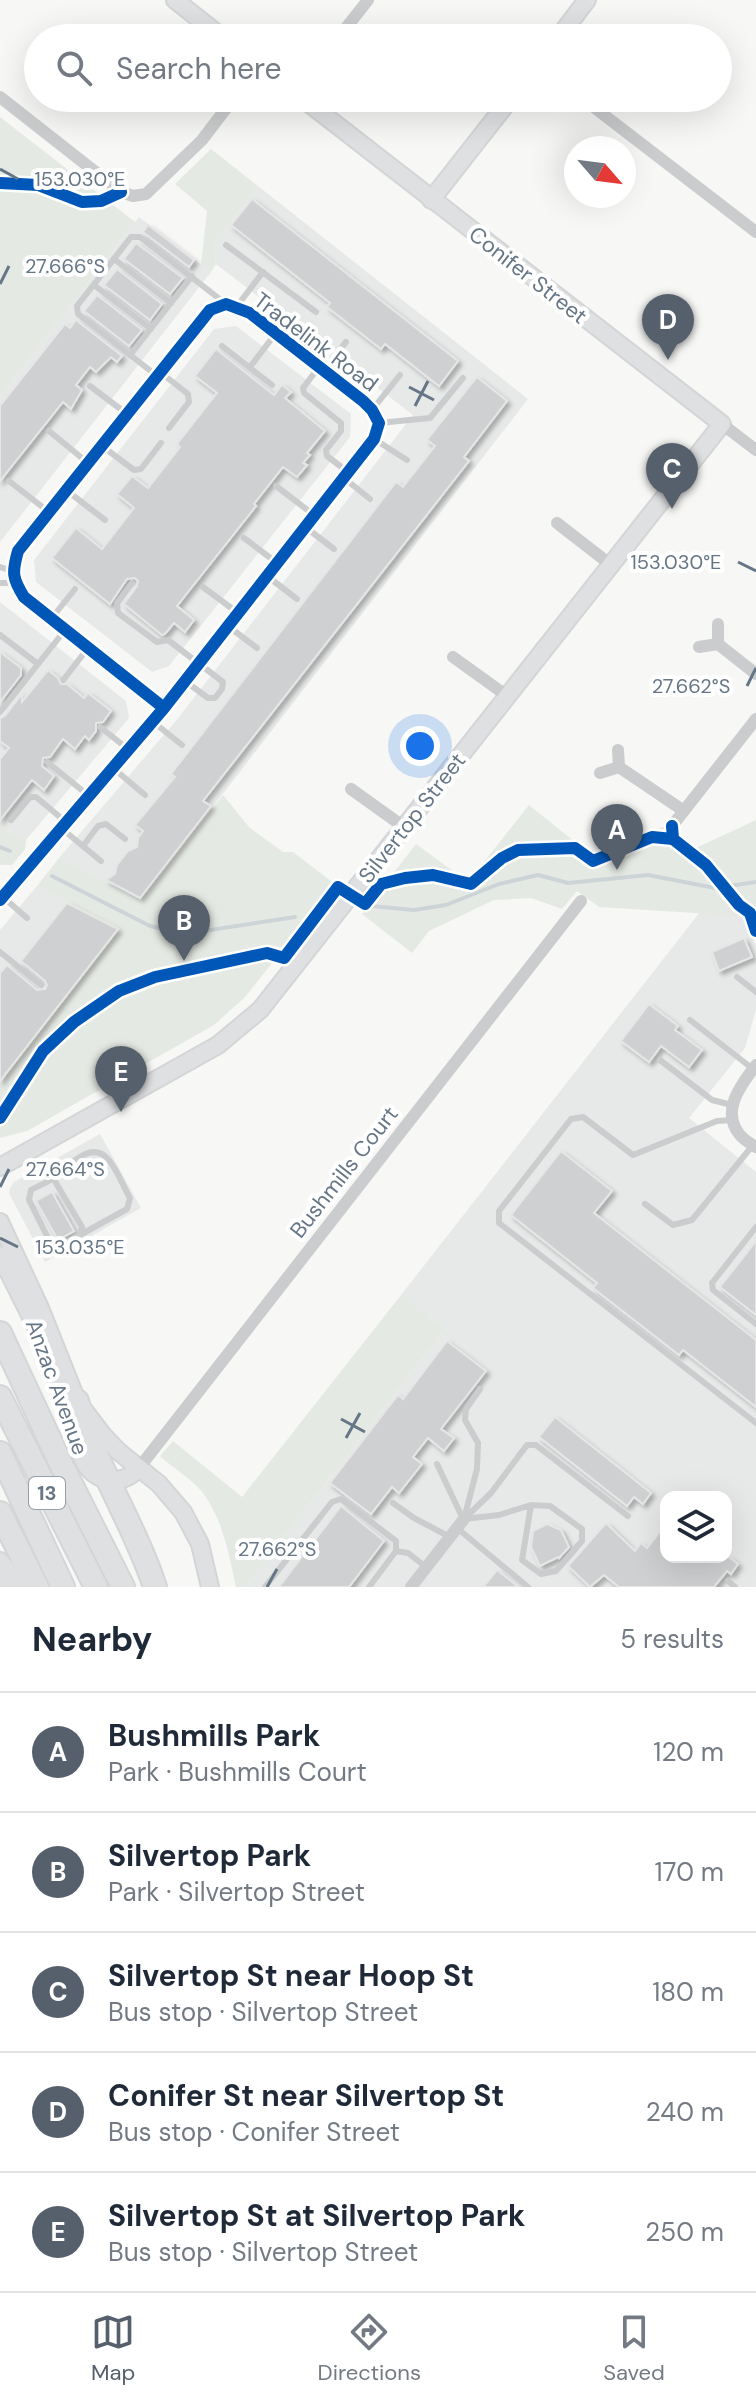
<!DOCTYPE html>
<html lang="en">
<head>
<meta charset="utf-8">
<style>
  :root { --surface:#fff; --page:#f2f2f3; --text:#1f2937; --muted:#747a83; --line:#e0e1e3; --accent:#56606c }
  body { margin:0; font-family:"DM Sans",sans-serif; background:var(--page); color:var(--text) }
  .controls { position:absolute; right:24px; bottom:24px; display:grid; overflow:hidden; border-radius:16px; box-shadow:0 8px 32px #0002 }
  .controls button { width:72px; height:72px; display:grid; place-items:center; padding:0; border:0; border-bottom:2px solid var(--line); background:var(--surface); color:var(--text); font:40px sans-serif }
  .compass { position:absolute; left:564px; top:136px; width:72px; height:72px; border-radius:50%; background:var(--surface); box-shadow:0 8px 32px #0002; rotate:118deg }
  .you { position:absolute; left:420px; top:746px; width:28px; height:28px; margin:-20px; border:6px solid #fff; border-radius:50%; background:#1a73e8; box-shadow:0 0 0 12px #1a73e833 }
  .badge { display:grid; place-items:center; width:52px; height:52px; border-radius:50%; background:var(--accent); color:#fff; font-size:26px; font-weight:700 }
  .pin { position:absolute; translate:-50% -66px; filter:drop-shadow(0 2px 4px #0008) }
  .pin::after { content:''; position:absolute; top:42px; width:28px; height:24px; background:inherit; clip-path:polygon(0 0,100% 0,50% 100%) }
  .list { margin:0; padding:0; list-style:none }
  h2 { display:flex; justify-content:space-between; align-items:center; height:104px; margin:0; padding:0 32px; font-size:34px }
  h2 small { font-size:26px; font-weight:400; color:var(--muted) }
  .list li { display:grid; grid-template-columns:52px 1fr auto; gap:24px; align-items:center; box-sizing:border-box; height:120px; padding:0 32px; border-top:2px solid var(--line) }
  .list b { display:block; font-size:30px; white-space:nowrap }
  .list p { margin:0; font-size:26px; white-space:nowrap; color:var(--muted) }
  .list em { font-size:26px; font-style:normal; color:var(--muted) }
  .icon { flex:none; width:44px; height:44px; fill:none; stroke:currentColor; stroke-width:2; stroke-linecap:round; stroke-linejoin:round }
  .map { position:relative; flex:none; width:756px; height:1587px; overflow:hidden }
  .search { position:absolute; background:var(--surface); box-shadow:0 8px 32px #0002; left:24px; right:24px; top:24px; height:88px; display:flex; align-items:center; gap:20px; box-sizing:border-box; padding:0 28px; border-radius:44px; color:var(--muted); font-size:30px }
  .sheet { height:704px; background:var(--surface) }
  nav { display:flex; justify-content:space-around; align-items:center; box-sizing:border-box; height:112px; border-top:2px solid var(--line); background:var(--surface); font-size:22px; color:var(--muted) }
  nav a { display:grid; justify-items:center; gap:4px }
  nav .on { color:var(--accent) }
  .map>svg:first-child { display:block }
</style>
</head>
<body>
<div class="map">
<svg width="756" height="1587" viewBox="0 0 756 1587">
  <defs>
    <filter id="shadow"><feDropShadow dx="3.5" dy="3.5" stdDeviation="2" flood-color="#0004"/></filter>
  </defs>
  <rect width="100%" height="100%" fill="#f7f7f6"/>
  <g fill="#e7e8e8" fill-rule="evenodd">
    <polygon points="258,186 528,399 140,901 59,858 179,717 413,415 216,264 214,244"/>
    <polygon points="139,217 211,272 0,542 0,396"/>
    <polygon points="236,326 351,414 350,437 169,666 152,672 36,582 34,560 214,329"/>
    <polygon points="0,602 126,701 129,718 26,840 0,826"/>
    <polygon points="37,886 120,928 0,1083 0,930"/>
    <path d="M700,912L744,916L756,946V1010L745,1048L689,1118L756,1172V1587H245L445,1329L401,1295ZM666,1497H726V1557H666Z"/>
    <polygon points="100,1134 141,1208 45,1262 9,1193 10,1188 14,1182"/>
  </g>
  <g fill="#e5e9e3">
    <polygon points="0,117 135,222 0,396"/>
    <polygon points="211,149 258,186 214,244 216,264 211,272 201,265 207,211 175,184"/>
    <polygon points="223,795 249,827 283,852 293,852 335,884 245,997 214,1025 27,1131 0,1138 0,1083 119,928 37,886 59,858 140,901"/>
    <polygon points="529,805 595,858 667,825 696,848 756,820 756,923 744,916 599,907 577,891 562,909 531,898 494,900 429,931 412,953 362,914 416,844 468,882"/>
    <polygon points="0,826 26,840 25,849 12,865 0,865"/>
    <path d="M401,1295L445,1329L245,1587H236C229,1555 223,1520 203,1493C192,1479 173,1468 160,1456L173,1441L242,1497Z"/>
  </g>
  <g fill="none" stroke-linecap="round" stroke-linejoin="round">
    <g stroke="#cdd4d8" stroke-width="4">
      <polyline points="0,847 10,851"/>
      <polyline points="52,876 150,926 184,934 295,917"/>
      <polyline points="371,906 414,910 446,905 499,884 538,875 568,883 648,875 715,888 756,882"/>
    </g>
  </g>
  <g fill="#cfd0d1" stroke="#e6e6e6" stroke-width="2" filter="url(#shadow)">
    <polygon points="252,199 458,361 439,386 385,344 381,349 327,307 330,303 231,225"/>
    <polygon points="148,225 194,260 189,267 143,232"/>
    <polygon points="136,243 183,278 170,294 124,259"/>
    <polygon points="117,269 162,304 150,320 104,285"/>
    <polygon points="97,295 142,330 129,346 84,311"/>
    <polygon points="76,320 122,356 117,362 111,357 96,372 90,367 76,385 82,390 71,409 63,402 0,481 0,406 65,324 70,328"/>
    <polygon points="216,349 274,395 282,385 291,392 285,398 325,431 307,453 310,455 303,463 307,465 297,477 283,467 254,504 256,506 177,606 194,620 185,632 174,623 165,634 162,635 124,604 137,586 138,581 135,578 127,579 110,604 52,558 76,528 102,549 134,508 117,494 132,476 148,488 180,447 177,444 217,393 195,376"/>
    <polygon points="477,377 507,401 464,457 469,461 203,801 211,806 140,898 106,880 115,874 117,865 128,851 137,847 138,838 143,831 135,825 175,777 171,774 396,482 403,487 435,446 427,440"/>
    <polygon points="0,652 21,668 21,675 0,702"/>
    <polygon points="48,670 58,678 61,684 67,684 84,698 88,693 111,711 103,722 96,723 96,731 89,740 85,736 75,749 63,739 50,757 43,758 42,766 54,776 44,790 32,780 0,820 0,759 9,748 0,741 0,718 5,716 22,694 22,702"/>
    <polygon points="67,903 118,929 0,1081 0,973 7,965 37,990 45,989 47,985 45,981 21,961"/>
    <polygon points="744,938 752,957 719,971 712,952"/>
    <polygon points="649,1004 678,1026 675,1030 702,1050 689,1067 661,1046 649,1062 621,1041"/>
    <polygon points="561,1151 612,1191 594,1213 756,1340 756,1407 683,1350 679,1355 593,1288 597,1283 511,1215"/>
    <polygon points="52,1192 74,1231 58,1240 36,1201"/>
    <polygon points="756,1241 756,1315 720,1287"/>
    <polygon points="447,1341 486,1371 441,1429 454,1438 444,1451 428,1438 413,1457 422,1464 399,1493 392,1487 371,1514 330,1483 398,1395 403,1399"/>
    <polygon points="555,1417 651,1493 643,1504 634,1497 627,1506 539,1437"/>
    <polygon points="341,1506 384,1541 349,1587 279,1587"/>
    <polygon points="606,1523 635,1551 641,1543 647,1548 666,1524 666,1557 729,1557 738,1564 731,1574 727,1571 714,1587 619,1587 604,1575 590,1587 568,1566"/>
    <polygon points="547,1524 561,1530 569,1547 559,1558 558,1557 540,1566 531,1547 533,1531"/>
    <polygon points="497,1570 516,1585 519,1587 483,1587"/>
  </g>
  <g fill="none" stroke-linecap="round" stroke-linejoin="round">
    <defs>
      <g id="secondary">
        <polyline points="175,0 223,38"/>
        <polyline points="558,38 587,0"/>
        <polyline points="431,200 511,98"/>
        <polyline points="0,1167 218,1045 260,1010 722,424 302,98"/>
        <polyline points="0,1222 40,1308 77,1401 103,1435 118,1451 159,1484 183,1512 200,1544 210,1587"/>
        <polyline points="0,1255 41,1337"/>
        <path d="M50,1359C57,1380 64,1402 71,1424C75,1437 78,1453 86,1465C99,1484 124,1485 139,1468"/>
        <polyline points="0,1561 22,1587"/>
      </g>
      <g id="highway">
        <polyline points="0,1333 62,1466 123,1587"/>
        <polyline points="0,1397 96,1587"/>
        <path d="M77,1401C95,1466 134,1523 155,1587"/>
        <polyline points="0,1453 63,1587"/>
        <polyline points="0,1513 37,1587"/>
        <polyline points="0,1584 2,1587"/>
      </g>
    </defs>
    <use href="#secondary" stroke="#d4d5d6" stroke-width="20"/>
    <use href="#highway" stroke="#d4d5d6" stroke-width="26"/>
    <g stroke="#cbcccd" stroke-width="6">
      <polyline points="226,245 316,312"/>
      <polyline points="114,259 171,303"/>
      <polyline points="94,285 151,329"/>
      <polyline points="237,306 263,272"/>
      <polyline points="222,346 272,385"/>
      <polyline points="130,355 192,276"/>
      <polyline points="250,367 276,333"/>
      <polyline points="319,367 303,388 304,393 341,423 341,431 326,450 327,456 348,472"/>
      <polyline points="323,370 346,342"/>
      <polyline points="160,372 188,394 189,402 169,428"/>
      <polyline points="157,376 78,314 77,306 131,237 140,237 226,304"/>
      <polyline points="90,386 127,414"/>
      <polyline points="372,410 400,375"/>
      <polyline points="379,423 430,418 463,378"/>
      <polyline points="49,431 88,463"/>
      <polyline points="374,439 407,460"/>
      <polyline points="102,446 134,470 141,469 161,443"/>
      <polyline points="344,478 370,499"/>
      <polyline points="9,481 49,512"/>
      <polyline points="276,486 314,515"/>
      <polyline points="66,490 105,520"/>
      <polyline points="305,527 334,549"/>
      <polyline points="244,538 277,563"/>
      <polyline points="0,567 13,571"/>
      <polyline points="267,576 297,599"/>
      <polyline points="0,583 15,583"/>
      <polyline points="132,583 117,603 118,613 157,642 168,640 223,682 222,689 215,698 208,698 185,681"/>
      <polyline points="203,587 238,613"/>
      <polyline points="51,619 75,589"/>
      <polyline points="228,626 257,648"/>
      <polyline points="0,635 38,664"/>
      <polyline points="64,679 88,648"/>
      <polyline points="0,712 65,630"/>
      <polyline points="152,721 182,745"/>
      <polyline points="100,727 128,749"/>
      <polyline points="47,762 89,796"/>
      <polyline points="113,768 145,795"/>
      <polyline points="11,820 30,797 36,797 66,822"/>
      <polyline points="61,828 101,861"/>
      <polyline points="83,846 98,826 106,824 125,839"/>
      <polyline points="3,897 27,918"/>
      <polyline points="0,952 41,985"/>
      <polyline points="737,977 756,992"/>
      <polyline points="690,1020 753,1069"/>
      <polyline points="660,1060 712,1100 732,1105"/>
      <polyline points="733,1120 717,1121 633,1155 583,1117 571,1119 499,1211 499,1223 756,1423"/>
      <path d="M53,1178L82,1227L80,1235L56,1248L50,1242L29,1200L31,1190C38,1186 47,1183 53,1178C67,1168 90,1139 108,1159C117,1169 123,1186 130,1198L127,1209L80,1235"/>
      <polyline points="645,1204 673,1225 692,1220 753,1145"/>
      <polyline points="756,1227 712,1283 713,1290 756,1324"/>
      <polyline points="437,1464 463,1519"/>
      <polyline points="393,1503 414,1518 450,1537"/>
      <polyline points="464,1519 499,1515 531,1505 550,1506 582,1529 582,1541 556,1571 541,1574 522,1560 531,1505"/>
      <polyline points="464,1519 491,1493 527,1445 536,1445 628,1516"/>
      <polyline points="464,1519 477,1469 478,1443 465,1420 466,1409 480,1389"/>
      <polyline points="457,1528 528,1587"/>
      <polyline points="396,1551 408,1553 426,1567"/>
      <polyline points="728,1581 735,1587"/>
      <polyline points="265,1587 332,1502 341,1499 396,1541 396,1551 369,1587"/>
    </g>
    <g stroke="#cbcccd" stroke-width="12">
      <polyline points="338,38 368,0"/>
      <polyline points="0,97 121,192 133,196 146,194 202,140 234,98"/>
      <polyline points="582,98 756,232"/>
      <polyline points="722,424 756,450"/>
      <polyline points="557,523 611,565"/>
      <polyline points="718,644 756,674"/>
      <polyline points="699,647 718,644 718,624"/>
      <polyline points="453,657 507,696"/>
      <polyline points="619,767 684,811"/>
      <polyline points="600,773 619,767 618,750"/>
      <polyline points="351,789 404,827"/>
      <polyline points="672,826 756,719"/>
      <path d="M0,900L164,708L374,439L379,423L372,410L363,401L250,313L226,304L210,310L18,551C12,572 12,578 24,597L164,708"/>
      <path d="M756,1065C741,1085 720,1111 740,1135C744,1140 751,1144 756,1147"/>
      <polyline points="139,1468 581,901"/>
      <polyline points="411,1587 464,1519"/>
    </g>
    <use href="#secondary" stroke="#dfe0e1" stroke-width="16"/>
    <use href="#highway" stroke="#dfe0e1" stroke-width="22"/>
    <defs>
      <g id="cycleway">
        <polyline points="0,183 38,185 82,202 101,201 121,192"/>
        <polyline points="672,826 673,839 706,865 739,905 750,913 756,931"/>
        <path d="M0,900L164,708L374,439L379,423L372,410L363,401L250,313L226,304L210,310L18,551C12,572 12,578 24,597L164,708"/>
        <polyline points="0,1118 43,1051 74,1022 119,991 155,977 267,953 284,958 338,887 365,904 381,884 405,878 433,875 471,884 502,858 518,850 575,848 593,861 652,837 673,839"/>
      </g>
    </defs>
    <use href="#cycleway" stroke="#fff" stroke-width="17"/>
    <use href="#cycleway" stroke="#0057b8" stroke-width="12"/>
  </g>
  <path fill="none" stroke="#667686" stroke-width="3" d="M0,169L18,179M0,284L9,266M409,387L434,400M415,406L428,381M738,562L756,571M747,686L756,668M0,1187L9,1169M0,1238L18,1247M341,1419L365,1432M346,1438L360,1413M267,1587L277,1569"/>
  <g text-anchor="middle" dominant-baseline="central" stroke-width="8" stroke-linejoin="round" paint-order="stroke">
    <rect fill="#fff" stroke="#949faa" stroke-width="2" x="29" y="1477" width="36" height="32" rx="6"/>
    <g font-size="20" font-weight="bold" fill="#667686">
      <text x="47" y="1493">13</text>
    </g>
    <g font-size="22" fill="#667686" stroke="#fff">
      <text transform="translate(528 275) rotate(38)">Conifer Street</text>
      <text transform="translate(316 342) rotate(37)">Tradelink Road</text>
      <text transform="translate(412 818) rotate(-52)">Silvertop Street</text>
      <text transform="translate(344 1172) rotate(-52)">Bushmills Court</text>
      <text transform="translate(57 1387) rotate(70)">Anzac Avenue</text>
    </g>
  </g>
  <g font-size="20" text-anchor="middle" fill="#667686" stroke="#fff" stroke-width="8" stroke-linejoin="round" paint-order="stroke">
    <text x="80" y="186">153.030°E</text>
    <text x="65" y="273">27.666°S</text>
    <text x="676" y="569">153.030°E</text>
    <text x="691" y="693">27.662°S</text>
    <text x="65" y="1176">27.664°S</text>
    <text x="80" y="1254">153.035°E</text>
    <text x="277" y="1556">27.662°S</text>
  </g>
</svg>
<div class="controls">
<button><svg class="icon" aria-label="layers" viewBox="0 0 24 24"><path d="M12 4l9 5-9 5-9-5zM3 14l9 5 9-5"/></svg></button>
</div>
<svg class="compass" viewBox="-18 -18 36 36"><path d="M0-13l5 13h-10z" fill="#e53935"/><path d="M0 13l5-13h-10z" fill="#747a83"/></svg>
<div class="you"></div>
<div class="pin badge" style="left:617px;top:870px">A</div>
<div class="pin badge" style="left:184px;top:961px">B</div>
<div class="pin badge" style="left:672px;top:509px">C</div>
<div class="pin badge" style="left:668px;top:360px">D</div>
<div class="pin badge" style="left:121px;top:1112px">E</div>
<div class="search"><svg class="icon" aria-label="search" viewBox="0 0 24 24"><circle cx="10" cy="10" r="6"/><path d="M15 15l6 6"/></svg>Search here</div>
</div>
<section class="sheet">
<h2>Nearby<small>5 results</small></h2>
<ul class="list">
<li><span class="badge">A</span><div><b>Bushmills Park</b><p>Park · Bushmills Court</p></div><em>120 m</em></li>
<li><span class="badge">B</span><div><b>Silvertop Park</b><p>Park · Silvertop Street</p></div><em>170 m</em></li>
<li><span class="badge">C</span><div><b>Silvertop St near Hoop St</b><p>Bus stop · Silvertop Street</p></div><em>180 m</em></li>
<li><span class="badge">D</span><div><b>Conifer St near Silvertop St</b><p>Bus stop · Conifer Street</p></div><em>240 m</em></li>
<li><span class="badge">E</span><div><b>Silvertop St at Silvertop Park</b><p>Bus stop · Silvertop Street</p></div><em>250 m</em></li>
</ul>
</section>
<nav>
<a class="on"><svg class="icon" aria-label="map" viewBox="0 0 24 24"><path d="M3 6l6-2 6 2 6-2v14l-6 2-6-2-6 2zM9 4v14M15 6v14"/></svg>Map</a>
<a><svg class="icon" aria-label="directions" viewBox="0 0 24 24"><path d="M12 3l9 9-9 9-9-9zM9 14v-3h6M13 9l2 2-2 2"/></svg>Directions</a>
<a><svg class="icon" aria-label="saved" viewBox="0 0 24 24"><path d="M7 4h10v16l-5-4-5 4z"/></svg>Saved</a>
</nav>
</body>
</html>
